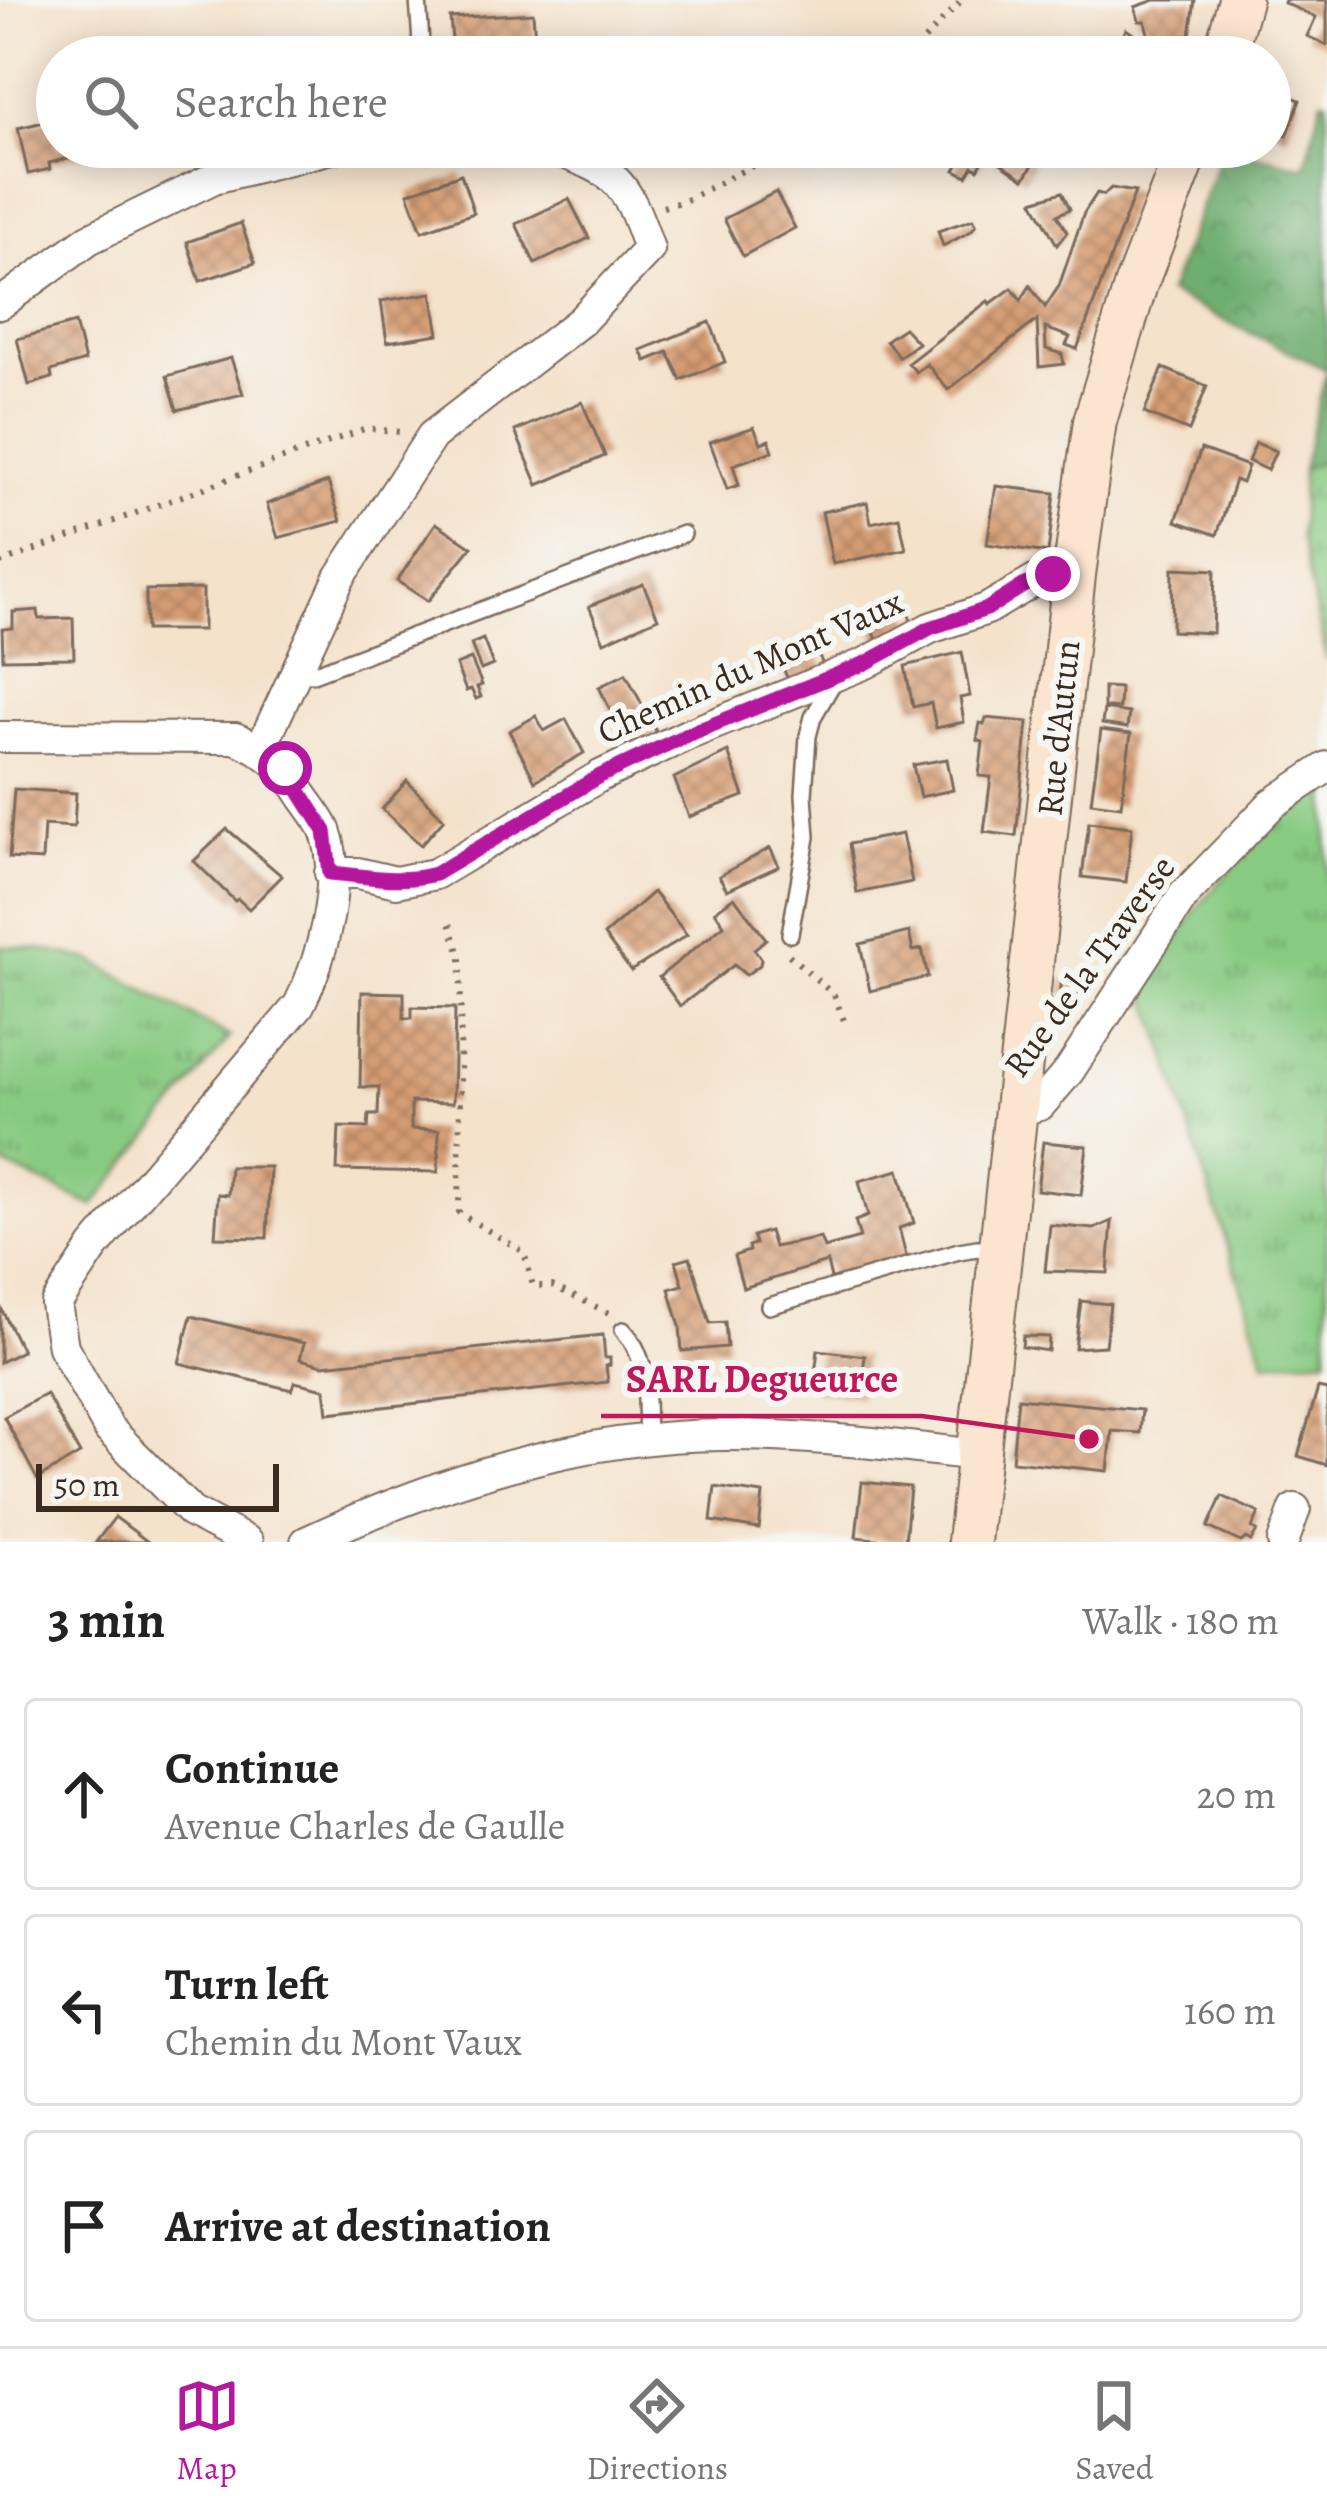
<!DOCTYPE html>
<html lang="en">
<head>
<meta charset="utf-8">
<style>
  :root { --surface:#fff; --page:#f2f2f2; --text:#222; --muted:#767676; --line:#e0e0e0; --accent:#b5179e }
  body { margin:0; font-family:Alegreya,serif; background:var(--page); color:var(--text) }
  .scale { position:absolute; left:36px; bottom:30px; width:243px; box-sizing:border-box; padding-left:12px; border:6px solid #3b2a1e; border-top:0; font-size:33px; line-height:42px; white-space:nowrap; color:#3b2a1e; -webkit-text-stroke:9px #f6f6f2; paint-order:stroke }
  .stop { position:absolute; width:36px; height:36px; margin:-27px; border:9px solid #b5179e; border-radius:50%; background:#fff }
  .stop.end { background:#b5179e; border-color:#fff; box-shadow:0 3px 12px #0008 }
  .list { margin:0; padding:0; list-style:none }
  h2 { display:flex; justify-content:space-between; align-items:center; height:156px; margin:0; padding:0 48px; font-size:51px }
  h2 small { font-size:39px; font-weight:400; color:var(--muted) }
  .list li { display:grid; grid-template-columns:78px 1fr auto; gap:36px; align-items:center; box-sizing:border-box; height:192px; margin:0 24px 24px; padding:0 24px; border:3px solid var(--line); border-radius:12px }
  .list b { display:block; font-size:45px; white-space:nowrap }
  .list p { margin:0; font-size:39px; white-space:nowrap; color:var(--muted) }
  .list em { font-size:39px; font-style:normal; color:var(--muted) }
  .icon { flex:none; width:66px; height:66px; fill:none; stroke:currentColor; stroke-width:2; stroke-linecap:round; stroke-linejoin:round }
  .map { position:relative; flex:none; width:1327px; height:1542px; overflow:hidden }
  .search { position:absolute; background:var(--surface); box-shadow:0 6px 30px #0003; left:36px; right:36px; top:36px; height:132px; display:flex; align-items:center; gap:30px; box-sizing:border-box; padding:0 42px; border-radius:66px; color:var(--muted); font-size:45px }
  .sheet { height:804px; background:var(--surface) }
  nav { display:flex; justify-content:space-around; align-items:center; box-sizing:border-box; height:168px; border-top:3px solid var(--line); background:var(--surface); font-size:33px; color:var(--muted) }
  nav a { display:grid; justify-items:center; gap:6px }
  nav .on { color:var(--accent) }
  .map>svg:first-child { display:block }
</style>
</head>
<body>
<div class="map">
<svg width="1327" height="1542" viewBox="0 0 1327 1542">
  <defs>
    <pattern id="grass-tufts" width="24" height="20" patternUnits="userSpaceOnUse" patternTransform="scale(3)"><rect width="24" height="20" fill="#88ca82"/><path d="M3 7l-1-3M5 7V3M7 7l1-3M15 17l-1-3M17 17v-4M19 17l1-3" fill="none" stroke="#70a46a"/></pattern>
    <pattern id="forest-crowns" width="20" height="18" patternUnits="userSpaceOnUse" patternTransform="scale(3)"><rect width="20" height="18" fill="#6eae70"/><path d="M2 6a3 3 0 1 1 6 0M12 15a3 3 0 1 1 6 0" fill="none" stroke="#5c8e5b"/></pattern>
    <pattern id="building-cross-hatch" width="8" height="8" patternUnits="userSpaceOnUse" patternTransform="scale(3)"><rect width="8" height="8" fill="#d69d73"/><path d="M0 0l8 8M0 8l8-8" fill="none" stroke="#af805e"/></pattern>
  </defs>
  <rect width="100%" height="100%" fill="#f6f6f2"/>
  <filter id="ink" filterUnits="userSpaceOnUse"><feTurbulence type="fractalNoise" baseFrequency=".00833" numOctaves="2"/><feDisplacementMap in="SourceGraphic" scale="24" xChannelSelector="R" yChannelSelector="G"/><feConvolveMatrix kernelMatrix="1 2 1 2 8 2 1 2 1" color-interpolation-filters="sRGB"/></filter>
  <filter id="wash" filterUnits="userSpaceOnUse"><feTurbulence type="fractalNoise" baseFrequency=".004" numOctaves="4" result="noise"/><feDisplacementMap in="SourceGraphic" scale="48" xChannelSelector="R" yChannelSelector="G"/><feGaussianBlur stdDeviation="2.7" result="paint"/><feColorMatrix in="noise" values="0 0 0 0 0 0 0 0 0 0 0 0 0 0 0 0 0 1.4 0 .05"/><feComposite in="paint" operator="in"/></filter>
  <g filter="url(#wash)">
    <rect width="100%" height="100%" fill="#f4e2cb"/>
    <g fill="url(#grass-tufts)" stroke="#627a50" stroke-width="3">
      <polygon points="1327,458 1327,662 1300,536 1302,469"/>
      <polygon points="1327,782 1327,1357 1265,1362 1145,989 1197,908 1274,819"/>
      <polygon points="0,946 41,949 90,960 230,1037 93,1206 0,1163"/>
    </g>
    <polygon fill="url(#forest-crowns)" stroke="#546c47" stroke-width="3" points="1322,100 1327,100 1327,458 1302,469 1327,370 1168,293 1223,147 1305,167"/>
    <g id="blocks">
      <g fill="url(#building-cross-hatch)">
        <polygon points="1155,0 1195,0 1190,35 1150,42 1145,21 1139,21 1135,7"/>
        <polygon points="1285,0 1327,0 1327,45 1307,36 1316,17 1284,3"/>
        <polygon points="533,13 536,52 462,57 461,51 453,51 450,18"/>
        <polygon points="1126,29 1135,35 1129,51 1139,57 1115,57"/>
        <polygon points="243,44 245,57 184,57 183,49"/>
        <polygon points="1270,88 1300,100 1287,136 1270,130"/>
        <polygon points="57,119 57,147 87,147 89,153 49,163 50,169 28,174 18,128"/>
        <polygon points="969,147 991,147 978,169 973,166 967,176 955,170"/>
        <polygon points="1002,147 1044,147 1024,179 995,159"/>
        <polygon points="461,174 474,213 422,231 408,193"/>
        <polygon points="1111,188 1135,192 1077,349 1066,345 1070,337 1045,328 1046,349 1062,354 1064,364 1039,367 1037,320 948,390 927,364 916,372 908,363 988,301 990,304 1012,288 1021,300 1030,286 1045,307 1059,286 1084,213 1097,193 1104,195"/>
        <polygon points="776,192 795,228 743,256 724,219"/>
        <polygon points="1062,192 1070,209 1057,215 1067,232 1057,245 1033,201"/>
        <polygon points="569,199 589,238 535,264 516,224"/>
        <polygon points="973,219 976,225 971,231 943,246 938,231"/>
        <polygon points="241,223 255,263 200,281 187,242"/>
        <polygon points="432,293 439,334 387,342 381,301"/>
        <polygon points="710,322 725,362 681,380 668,352 646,361 641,350"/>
        <polygon points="75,323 85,361 51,371 52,378 29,385 17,339"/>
        <polygon points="904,328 918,343 899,357 886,340"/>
        <polygon points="231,358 243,394 177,410 167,376"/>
        <polygon points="1163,368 1207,386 1189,431 1144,413"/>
        <polygon points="582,402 605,456 538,485 515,431"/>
        <polygon points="754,427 761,443 769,440 773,451 733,465 739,485 727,489 710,442"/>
        <polygon points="1256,443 1276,451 1267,470 1248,461"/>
        <polygon points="1201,449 1248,466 1242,483 1235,480 1217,535 1176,521"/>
        <polygon points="328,482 341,521 278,538 267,504"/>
        <polygon points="996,486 1055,493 1048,553 987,544"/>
        <polygon points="867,502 871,523 899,517 906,549 833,564 822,512"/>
        <polygon points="436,523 472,547 428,601 397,581"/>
        <polygon points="1173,568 1215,570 1213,633 1172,631"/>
        <polygon points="643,584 658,618 604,642 589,606"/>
        <polygon points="203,589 203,630 146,630 146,590"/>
        <polygon points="38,610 39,619 73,618 74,658 3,659 2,629 13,628 13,612"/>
        <polygon points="897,610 899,617 909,614 913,629 881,649 870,623"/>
        <polygon points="483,639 493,665 481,670 471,644"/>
        <polygon points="816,649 826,672 791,687 781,663"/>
        <polygon points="962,652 970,696 960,698 964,722 936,728 931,703 913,707 905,666"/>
        <polygon points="471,659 482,685 477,687 481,697 476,699 471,689 466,691 456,665"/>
        <polygon points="626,674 657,733 629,749 599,687"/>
        <polygon points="1104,687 1120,688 1119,708 1104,708"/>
        <polygon points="1104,709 1129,713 1127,728 1102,724"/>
        <polygon points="536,716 544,731 566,719 584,753 535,781 509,731"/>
        <polygon points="986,718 1028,722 1016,836 984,832 991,777 979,776 983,742 977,740 980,723 984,724"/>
        <polygon points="1101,730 1131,734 1121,806 1091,802"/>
        <polygon points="728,752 744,796 689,817 674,778"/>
        <polygon points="947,759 953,790 920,797 913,765"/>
        <polygon points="407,781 444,819 421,845 382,809"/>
        <polygon points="14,789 76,793 74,827 44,825 42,860 9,858"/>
        <polygon points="1089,822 1132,827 1126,882 1082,877"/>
        <polygon points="227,829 282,876 249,909 238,899 235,901 194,861"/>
        <polygon points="902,834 912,882 857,893 849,844"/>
        <polygon points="770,848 779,866 727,890 719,876"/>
        <polygon points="653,892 687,935 631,971 604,935"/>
        <polygon points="734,897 766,939 754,949 761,959 760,965 746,975 734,965 680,1006 659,977 724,925 715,911"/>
        <polygon points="909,932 913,951 922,949 928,977 870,991 860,944"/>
        <polygon points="1062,979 1084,979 1083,994 1060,994"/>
        <polygon points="362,992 404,993 404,1018 412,1018 412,1007 455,1008 453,1103 411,1102 411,1129 439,1130 438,1172 337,1170 339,1127 368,1128 369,1115 378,1115 379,1087 360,1087"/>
        <polygon points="1043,1142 1087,1146 1081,1195 1037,1190"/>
        <polygon points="230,1167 270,1167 267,1238 215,1237 218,1194 228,1195"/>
        <polygon points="899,1170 914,1223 899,1228 907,1260 832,1283 827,1262 743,1288 734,1256 749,1251 748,1246 755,1244 753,1236 769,1231 774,1247 820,1238 824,1248 860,1238 855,1221 868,1216 859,1181"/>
        <polygon points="1112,1221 1108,1273 1045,1271 1050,1225 1094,1229"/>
        <polygon points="690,1257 710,1323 725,1322 727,1347 682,1351 680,1326 669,1289 683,1285 676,1261"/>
        <polygon points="1081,1301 1110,1304 1105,1346 1075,1348"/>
        <polygon points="0,1306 22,1351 0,1362"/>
        <polygon points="191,1316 304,1343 300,1359 323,1365 603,1335 605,1358 610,1358 610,1365 606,1366 608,1382 328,1413 325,1389 295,1382 292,1390 179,1363"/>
        <polygon points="1023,1336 1049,1337 1048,1351 1022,1347"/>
        <polygon points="818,1350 865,1356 860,1397 813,1391"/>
        <polygon points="1318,1388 1327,1390 1327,1465 1298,1456"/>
        <polygon points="46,1394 80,1454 37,1479 4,1417"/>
        <polygon points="1018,1398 1142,1410 1140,1433 1112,1431 1108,1471 1012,1461"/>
        <polygon points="862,1482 910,1487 905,1542 856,1537"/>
        <polygon points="715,1487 763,1494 759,1529 711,1521"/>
        <polygon points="1222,1496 1259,1513 1252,1528 1257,1531 1251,1541 1246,1538 1241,1542 1208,1527"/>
        <polygon points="115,1517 148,1542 96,1542"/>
      </g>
    </g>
  </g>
  <g filter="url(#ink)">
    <use href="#blocks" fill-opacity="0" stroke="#7c6a5b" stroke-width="3"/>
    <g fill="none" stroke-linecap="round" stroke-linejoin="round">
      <defs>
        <g id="lane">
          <polyline points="418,0 422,57"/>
          <polyline points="296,672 313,674 683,534"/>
          <polyline points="790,934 807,837 804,795 808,736 813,717 834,681"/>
          <polyline points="769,1306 959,1251 977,1248 998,1251"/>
          <path d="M623,1330C651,1359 645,1401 647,1440"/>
        </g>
        <g id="street">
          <polyline points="0,304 89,239 214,178 336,147"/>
          <path d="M0,737L235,738C268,751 285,768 304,798C311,808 320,819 325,830C344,881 322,959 299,1005L94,1247L56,1304L63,1347L109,1429L191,1512L248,1542"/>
          <path d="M261,748L340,577L432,436L581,321L649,249C624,176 617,172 547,147"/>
          <polyline points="330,873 358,873 396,882 435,874 600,776 687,735 866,663 930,628 987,609 1038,579 1053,574 1074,575"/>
          <polyline points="1018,1110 1040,1105 1069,1071 1184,895 1272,804 1327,767"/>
          <path d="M306,1542C438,1481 582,1434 729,1435C812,1435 895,1445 976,1455"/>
          <polyline points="1283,1542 1295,1509"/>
        </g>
        <g id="secondary">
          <polyline points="1224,57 1240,0"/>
          <polyline points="969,1542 1074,575 1095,421 1136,284 1189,147"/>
        </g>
      </defs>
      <use href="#lane" stroke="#7c6a5b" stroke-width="20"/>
      <use href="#street" stroke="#7c6a5b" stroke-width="34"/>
      <use href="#secondary" stroke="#7c6a5b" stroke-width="46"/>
      <g stroke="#7c6a5b" stroke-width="6" stroke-dasharray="3 9" stroke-linecap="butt">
        <polyline points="908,57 962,0"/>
        <polyline points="663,207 684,201 789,147"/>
        <polyline points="0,563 367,428 399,432"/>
        <polyline points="450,924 461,958 459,1213 524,1252 533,1286 552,1286 609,1313"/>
        <polyline points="789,955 834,995 845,1023"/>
      </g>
      <use href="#lane" stroke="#fff" stroke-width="15"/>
      <use href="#street" stroke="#fff" stroke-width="30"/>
      <use href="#secondary" stroke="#fce5d0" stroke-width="42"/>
    </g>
  </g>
  <g fill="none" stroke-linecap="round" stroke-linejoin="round" filter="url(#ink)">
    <path stroke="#b5179e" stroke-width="15" d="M285,768L325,831L330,873C368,876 398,884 435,874L600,776L687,735L866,663L930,628L987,609L1023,586L1053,574"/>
  </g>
  <g text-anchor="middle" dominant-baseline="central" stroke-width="12" stroke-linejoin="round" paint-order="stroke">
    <g font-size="36" fill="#3b2a1e" stroke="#f6f6f2">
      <text transform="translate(750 666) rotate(-24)">Chemin du Mont Vaux</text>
      <text transform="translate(1058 728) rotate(-84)">Rue d'Autun</text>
      <text transform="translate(1089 966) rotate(-54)">Rue de la Traverse</text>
    </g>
  </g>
  <path fill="none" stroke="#c2185b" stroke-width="4.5" d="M1089 1439L922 1416H601"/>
  <circle fill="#c2185b" stroke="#f6f6f2" stroke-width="4.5" cx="1089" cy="1439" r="12"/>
  <g font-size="39" text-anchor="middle" font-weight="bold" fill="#c2185b" stroke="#f6f6f2" stroke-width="12" stroke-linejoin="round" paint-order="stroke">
    <text x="762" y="1392">SARL Degueurce</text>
  </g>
</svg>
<div class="scale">50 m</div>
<div class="stop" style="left:285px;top:768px"></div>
<div class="stop end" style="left:1053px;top:574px"></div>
<div class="search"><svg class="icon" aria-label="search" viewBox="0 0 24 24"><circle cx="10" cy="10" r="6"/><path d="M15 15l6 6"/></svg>Search here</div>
</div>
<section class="sheet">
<h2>3 min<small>Walk · 180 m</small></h2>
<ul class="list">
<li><svg class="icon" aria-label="ahead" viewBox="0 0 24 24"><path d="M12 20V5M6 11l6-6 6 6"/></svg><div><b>Continue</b><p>Avenue Charles de Gaulle</p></div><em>20 m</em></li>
<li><svg class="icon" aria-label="left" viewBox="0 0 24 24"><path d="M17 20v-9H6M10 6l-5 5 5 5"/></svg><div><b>Turn left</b><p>Chemin du Mont Vaux</p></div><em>160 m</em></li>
<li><svg class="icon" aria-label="arrive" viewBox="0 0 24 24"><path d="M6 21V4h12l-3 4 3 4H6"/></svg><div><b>Arrive at destination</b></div></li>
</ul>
</section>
<nav>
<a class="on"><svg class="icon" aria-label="map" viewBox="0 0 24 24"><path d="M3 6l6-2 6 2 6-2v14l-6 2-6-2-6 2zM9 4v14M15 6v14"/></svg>Map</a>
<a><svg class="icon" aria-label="directions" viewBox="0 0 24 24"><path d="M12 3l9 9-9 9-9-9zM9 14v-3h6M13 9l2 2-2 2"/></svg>Directions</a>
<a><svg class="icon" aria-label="saved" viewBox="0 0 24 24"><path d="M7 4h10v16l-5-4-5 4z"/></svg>Saved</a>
</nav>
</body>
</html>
